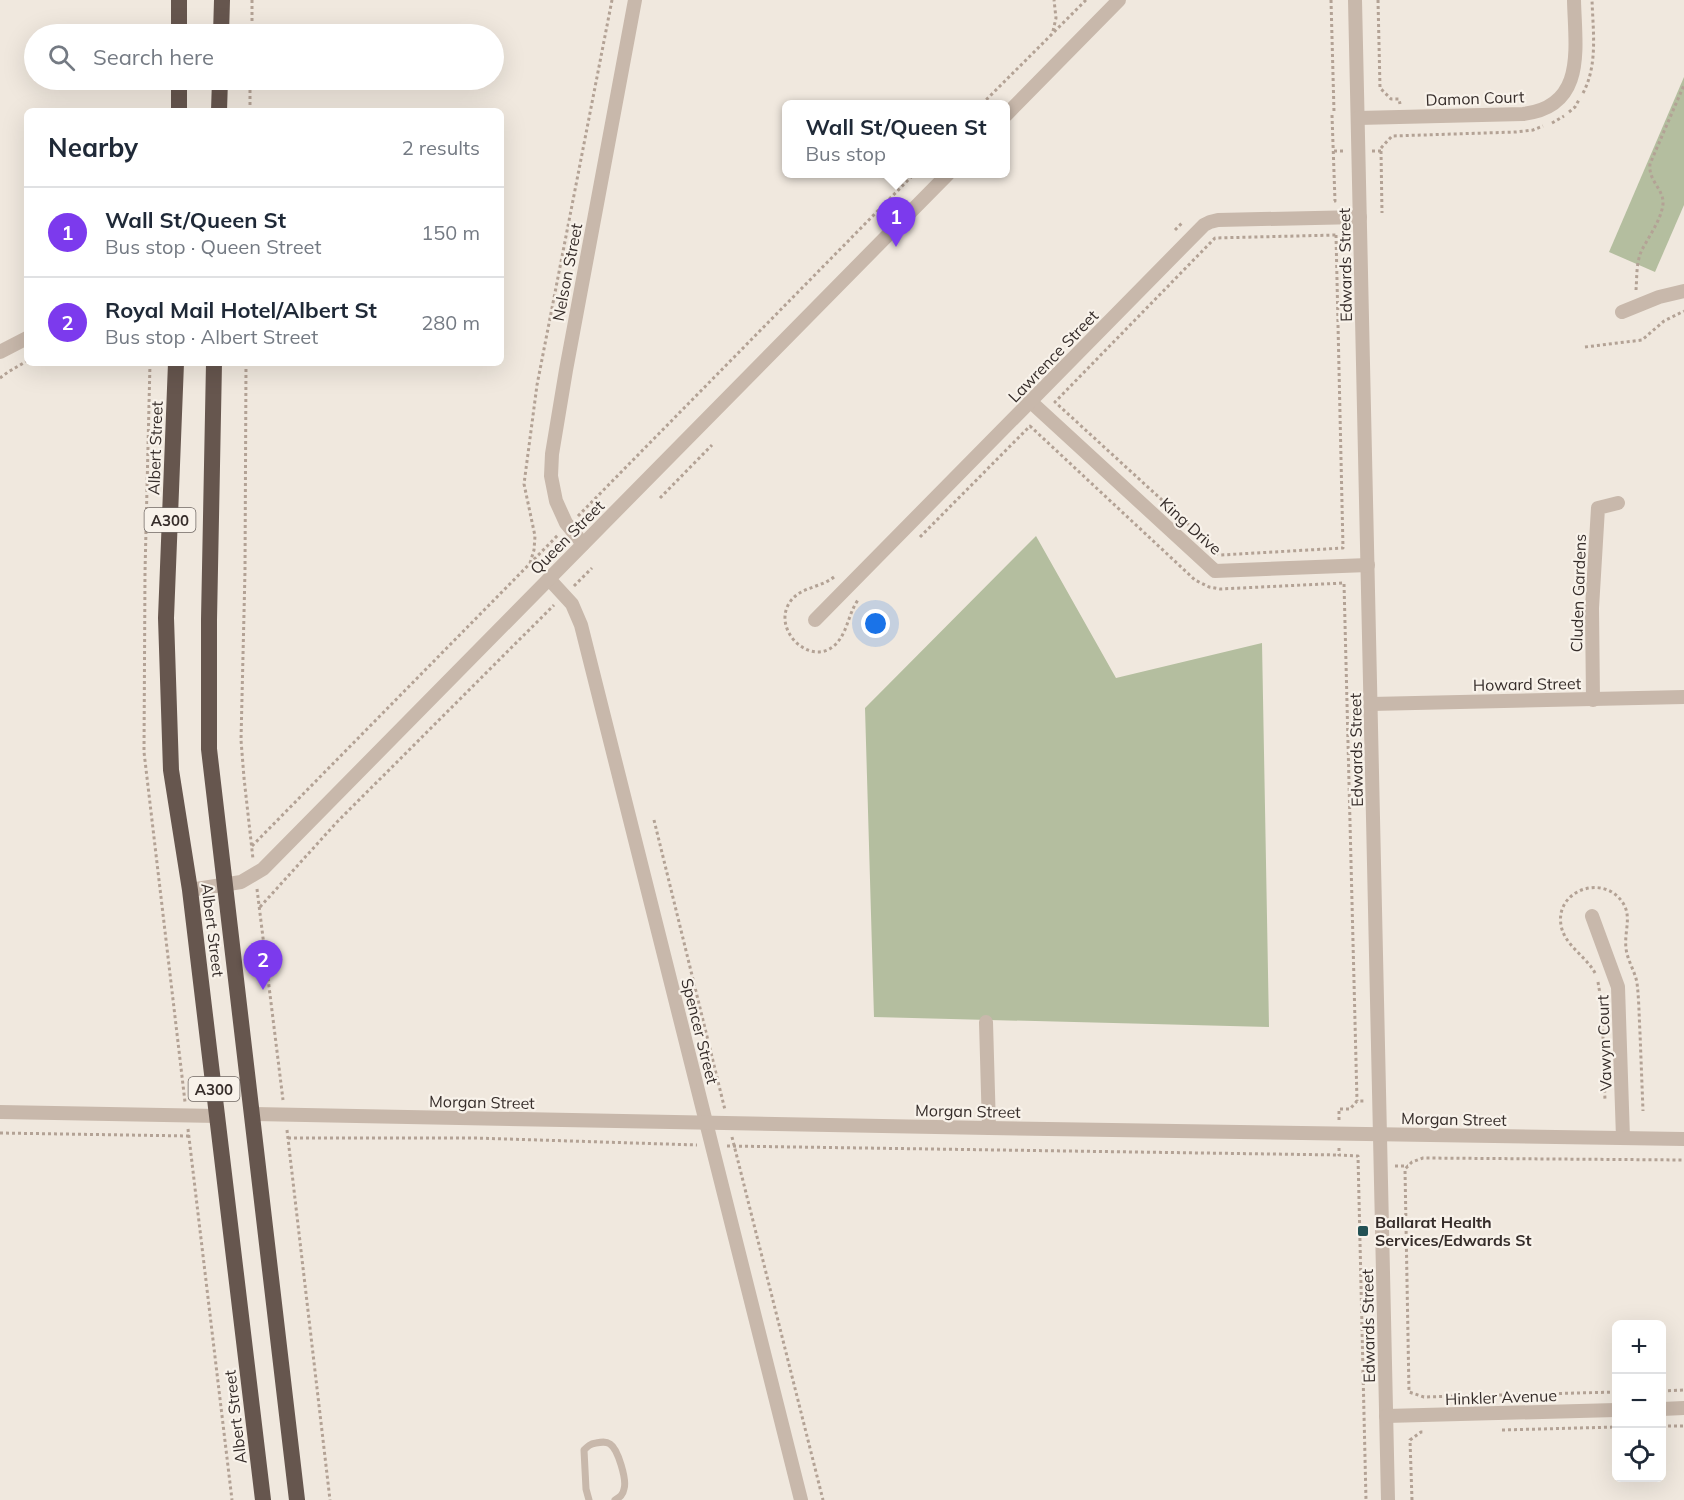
<!DOCTYPE html>
<html lang="en">
<head>
<meta charset="utf-8">
<style>
  :root { --surface:#fff; --page:#f6f6f7; --text:#1f2937; --muted:#747a83; --line:#e0e1e3; --accent:#7c3aed }
  body { margin:0; font-family:Mulish,sans-serif; background:var(--page); color:var(--text) }
  .controls { position:absolute; right:18px; bottom:18px; display:grid; overflow:hidden; border-radius:9px; box-shadow:0 6px 24px #0002 }
  .controls button { width:54px; height:54px; display:grid; place-items:center; padding:0; border:0; border-bottom:2px solid var(--line); background:var(--surface); color:var(--text); font:30px sans-serif }
  .you { position:absolute; left:876px; top:624px; width:21px; height:21px; margin:-15px; border:4px solid #fff; border-radius:50%; background:#1a73e8; box-shadow:0 0 0 9px #1a73e833 }
  .badge { display:grid; place-items:center; width:39px; height:39px; border-radius:50%; background:var(--accent); color:#fff; font-size:20px; font-weight:700 }
  .pin { position:absolute; translate:-50% -50px; filter:drop-shadow(0 2px 3px #0008) }
  .pin::after { content:''; position:absolute; top:32px; width:21px; height:18px; background:inherit; clip-path:polygon(0 0,100% 0,50% 100%) }
  .popup { position:absolute; left:782px; top:100px; width:228px; height:78px; box-sizing:border-box; display:grid; place-content:center; border-radius:9px; background:var(--surface); filter:drop-shadow(0 2px 4px #0005); font-size:20px; white-space:nowrap; color:var(--muted) }
  .popup b { font-size:22px; color:var(--text) }
  .popup::after { content:''; position:absolute; left:50%; top:100%; margin-left:-12px; border:12px solid transparent; border-top-color:var(--surface) }
  .list { margin:0; padding:0; list-style:none }
  h2 { display:flex; justify-content:space-between; align-items:center; height:78px; margin:0; padding:0 24px; font-size:26px }
  h2 small { font-size:20px; font-weight:400; color:var(--muted) }
  .list li { display:grid; grid-template-columns:39px 1fr auto; gap:18px; align-items:center; box-sizing:border-box; height:90px; padding:0 24px; border-top:2px solid var(--line) }
  .list b { display:block; font-size:22px; white-space:nowrap }
  .list p { margin:0; font-size:20px; white-space:nowrap; color:var(--muted) }
  .list em { font-size:20px; font-style:normal; color:var(--muted) }
  .icon { flex:none; width:33px; height:33px; fill:none; stroke:currentColor; stroke-width:2; stroke-linecap:round; stroke-linejoin:round }
  .map { position:relative; flex:none; width:1684px; height:1500px; overflow:hidden }
  .search { position:absolute; background:var(--surface); box-shadow:0 6px 24px #0002; left:24px; top:24px; width:480px; height:66px; display:flex; align-items:center; gap:15px; box-sizing:border-box; padding:0 21px; border-radius:33px; color:var(--muted); font-size:22px }
  .panel { position:absolute; background:var(--surface); box-shadow:0 6px 24px #0002; left:24px; top:108px; width:480px; height:258px; border-radius:9px }
  .map>svg:first-child { display:block }
</style>
</head>
<body>
<div class="map">
<svg width="1684" height="1500" viewBox="0 0 1684 1500">
  <rect width="100%" height="100%" fill="#f0e8de"/>
  <g fill="#b4be9f">
    <polygon points="1684,77 1684,205 1655,272 1609,252"/>
    <polygon points="1036,536 1116,678 1262,643 1269,1027 874,1017 865,708"/>
  </g>
  <g fill="none" stroke-linecap="round" stroke-linejoin="round">
    <g stroke="#b3a295" stroke-width="3" stroke-dasharray="3 3" stroke-linecap="butt">
      <polyline points="252,0 252,34"/>
      <polyline points="1331,0 1334,112"/>
      <polyline points="1378,0 1380,88 1391,99 1399,99 1400,104"/>
      <polyline points="1053,31 1056,18 1054,0"/>
      <path d="M1583,93C1598,65 1593,31 1592,0"/>
      <polyline points="982,104 1086,0"/>
      <polyline points="250,111 250,80"/>
      <polyline points="1569,112 1575,107 1580,98"/>
      <polyline points="1332,115 1335,201 1333,201"/>
      <polyline points="1552,123 1564,116"/>
      <polyline points="1334,151 1345,151"/>
      <polyline points="1372,151 1381,151 1381,148 1392,136 1516,132 1533,130 1543,126"/>
      <polyline points="1381,151 1382,213"/>
      <polyline points="1175,230 1182,223"/>
      <polygon points="1336,235 1343,548 1221,555 1216,553 1186,522 1055,402 1215,238"/>
      <path d="M1636,290C1637,278 1636,264 1641,252C1648,237 1661,221 1663,204C1664,189 1648,181 1650,164L1684,85"/>
      <polyline points="1585,347 1642,340 1664,321 1684,311"/>
      <polyline points="150,363 145,572 144,752 185,1102"/>
      <polyline points="246,363 245,571 241,740 244,778 253,859"/>
      <polyline points="0,378 8,372 27,361"/>
      <polyline points="660,498 712,445"/>
      <polyline points="578,516 914,174"/>
      <polyline points="920,537 1030,426 1195,580 1209,587 1220,589 1344,583 1357,1101"/>
      <polyline points="530,563 534,550 535,536 524,484 537,385 612,0"/>
      <path d="M834,577C820,588 800,587 790,602C771,629 810,668 835,645C848,632 848,614 858,600"/>
      <polyline points="574,586 592,568"/>
      <polyline points="654,820 725,1110"/>
      <polyline points="252,846 558,535"/>
      <polyline points="257,889 283,1100"/>
      <polyline points="260,907 337,822 554,605"/>
      <path d="M1595,973C1586,956 1564,945 1561,925C1555,890 1604,873 1623,903C1632,917 1624,932 1626,948C1627,960 1635,971 1637,983C1639,999 1639,1016 1640,1033C1641,1059 1642,1085 1643,1111"/>
      <polyline points="1598,982 1602,1006 1605,1101"/>
      <polyline points="1339,1120 1339,1109 1350,1109 1357,1101 1365,1101"/>
      <polyline points="188,1129 232,1500"/>
      <polyline points="287,1130 330,1500"/>
      <polyline points="0,1133 189,1136"/>
      <polyline points="732,1137 823,1500"/>
      <polyline points="288,1138 475,1138 697,1145"/>
      <polyline points="727,1146 1339,1155"/>
      <polyline points="1339,1148 1339,1155 1358,1156 1366,1500"/>
      <polyline points="1395,1166 1408,1166"/>
      <polyline points="1662,1391 1684,1390"/>
      <polyline points="1616,1392 1424,1397 1409,1392 1405,1169 1412,1162 1423,1158 1684,1160"/>
      <polyline points="1662,1426 1684,1426"/>
      <polyline points="1502,1430 1616,1427"/>
      <polyline points="1412,1500 1410,1440 1421,1432 1424,1432"/>
    </g>
    <path stroke="#c8b8ab" stroke-width="7" d="M589,1500L586,1489L584,1450C588,1446 590,1444 596,1443C601,1442 606,1441 610,1444C618,1449 627,1480 624,1489C623,1495 620,1497 615,1500"/>
    <g stroke="#c8b8ab" stroke-width="14">
      <polyline points="1355,0 1388,1500"/>
      <polyline points="1006,115 1119,0"/>
      <path d="M1358,118L1523,114C1587,107 1575,47 1574,0"/>
      <polyline points="1622,312 1659,297 1684,291"/>
      <polyline points="0,352 27,338"/>
      <polyline points="1031,402 1215,571 1368,565"/>
      <polyline points="583,544 566,523 556,501 551,476 552,454 566,370 635,0"/>
      <polyline points="549,579 572,604 581,625 801,1500"/>
      <polyline points="815,620 1204,225 1210,222 1218,220 1360,217"/>
      <polyline points="1593,700 1592,608 1598,508 1618,503"/>
      <polyline points="1371,704 1684,697"/>
      <polyline points="190,890 241,882 263,869 948,174"/>
      <polyline points="1592,916 1618,987 1623,1138"/>
      <polyline points="986,1022 989,1128"/>
      <polyline points="0,1112 218,1116"/>
      <polyline points="251,1114 989,1128 1684,1139"/>
      <polyline points="1662,1409 1684,1408"/>
      <polyline points="1386,1416 1616,1410"/>
    </g>
    <g stroke="#66564e" stroke-width="16">
      <polyline points="179,34 179,0"/>
      <polyline points="221,34 222,0"/>
      <polyline points="179,80 179,111"/>
      <polyline points="219,111 220,80"/>
      <polyline points="176,363 166,618 171,770 190,890 263,1500"/>
      <polyline points="214,363 209,620 209,749 297,1500"/>
    </g>
  </g>
  <rect fill="#225154" stroke="#f8f2ea" stroke-width="2" x="1357" y="1225" width="12" height="12" rx="3"/>
  <g text-anchor="middle" dominant-baseline="central" stroke-width="4.5" stroke-linejoin="round" paint-order="stroke">
    <g fill="#f8f2ea" stroke="#706864" stroke-width="1.5">
      <rect x="144.5" y="508" width="51" height="24" rx="4.5"/>
      <rect x="188.5" y="1077" width="51" height="24" rx="4.5"/>
    </g>
    <g font-size="15" font-weight="bold" fill="#362d2a">
      <text x="170" y="520">A300</text>
      <text x="214" y="1089">A300</text>
    </g>
    <g font-size="16" fill="#362d2a" stroke="#f8f2ea">
      <text transform="translate(1475 98) rotate(-2)">Damon Court</text>
      <text transform="translate(1345 265) rotate(-91)">Edwards Street</text>
      <text transform="translate(567 272) rotate(-79)">Nelson Street</text>
      <text transform="translate(1053 356) rotate(-46)">Lawrence Street</text>
      <text transform="translate(155 448) rotate(-88)">Albert Street</text>
      <text transform="translate(1191 526) rotate(42)">King Drive</text>
      <text transform="translate(567 537) rotate(-45)">Queen Street</text>
      <text transform="translate(1578 593) rotate(-88)">Cluden Gardens</text>
      <text transform="translate(1527 684) rotate(-1)">Howard Street</text>
      <text transform="translate(1356 750) rotate(-91)">Edwards Street</text>
      <text transform="translate(213 930) rotate(83)">Albert Street</text>
      <text transform="translate(700 1031) rotate(76)">Spencer Street</text>
      <text transform="translate(1604 1043) rotate(-92)">Vawyn Court</text>
      <text transform="translate(482 1102) rotate(1)">Morgan Street</text>
      <text transform="translate(968 1111) rotate(1)">Morgan Street</text>
      <text transform="translate(1454 1119) rotate(1)">Morgan Street</text>
      <text transform="translate(1368 1326) rotate(-91)">Edwards Street</text>
      <text transform="translate(1501 1397) rotate(-2)">Hinkler Avenue</text>
      <text transform="translate(235 1417) rotate(-97)">Albert Street</text>
    </g>
    <g font-size="16" font-weight="bold" fill="#362d2a" stroke="#f8f2ea" text-anchor="start">
      <text x="1375" y="1222">Ballarat Health<tspan x="1375" dy="18">Services/Edwards St</tspan></text>
    </g>
  </g>
</svg>
<div class="controls">
<button>+</button>
<button>−</button>
<button><svg class="icon" aria-label="locate" viewBox="0 0 24 24"><circle cx="12" cy="12" r="6"/><path d="M12 2v4M12 18v4M2 12h4M18 12h4"/></svg></button>
</div>
<div class="you"></div>
<div class="pin badge" style="left:896px;top:247px">1</div>
<div class="popup"><b>Wall St/Queen St</b>Bus stop</div>
<div class="pin badge" style="left:263px;top:990px">2</div>
<div class="search"><svg class="icon" aria-label="search" viewBox="0 0 24 24"><circle cx="10" cy="10" r="6"/><path d="M15 15l6 6"/></svg>Search here</div>
<section class="panel">
<h2>Nearby<small>2 results</small></h2>
<ul class="list">
<li><span class="badge">1</span><div><b>Wall St/Queen St</b><p>Bus stop · Queen Street</p></div><em>150 m</em></li>
<li><span class="badge">2</span><div><b>Royal Mail Hotel/Albert St</b><p>Bus stop · Albert Street</p></div><em>280 m</em></li>
</ul>
</section>
</div>
</body>
</html>
